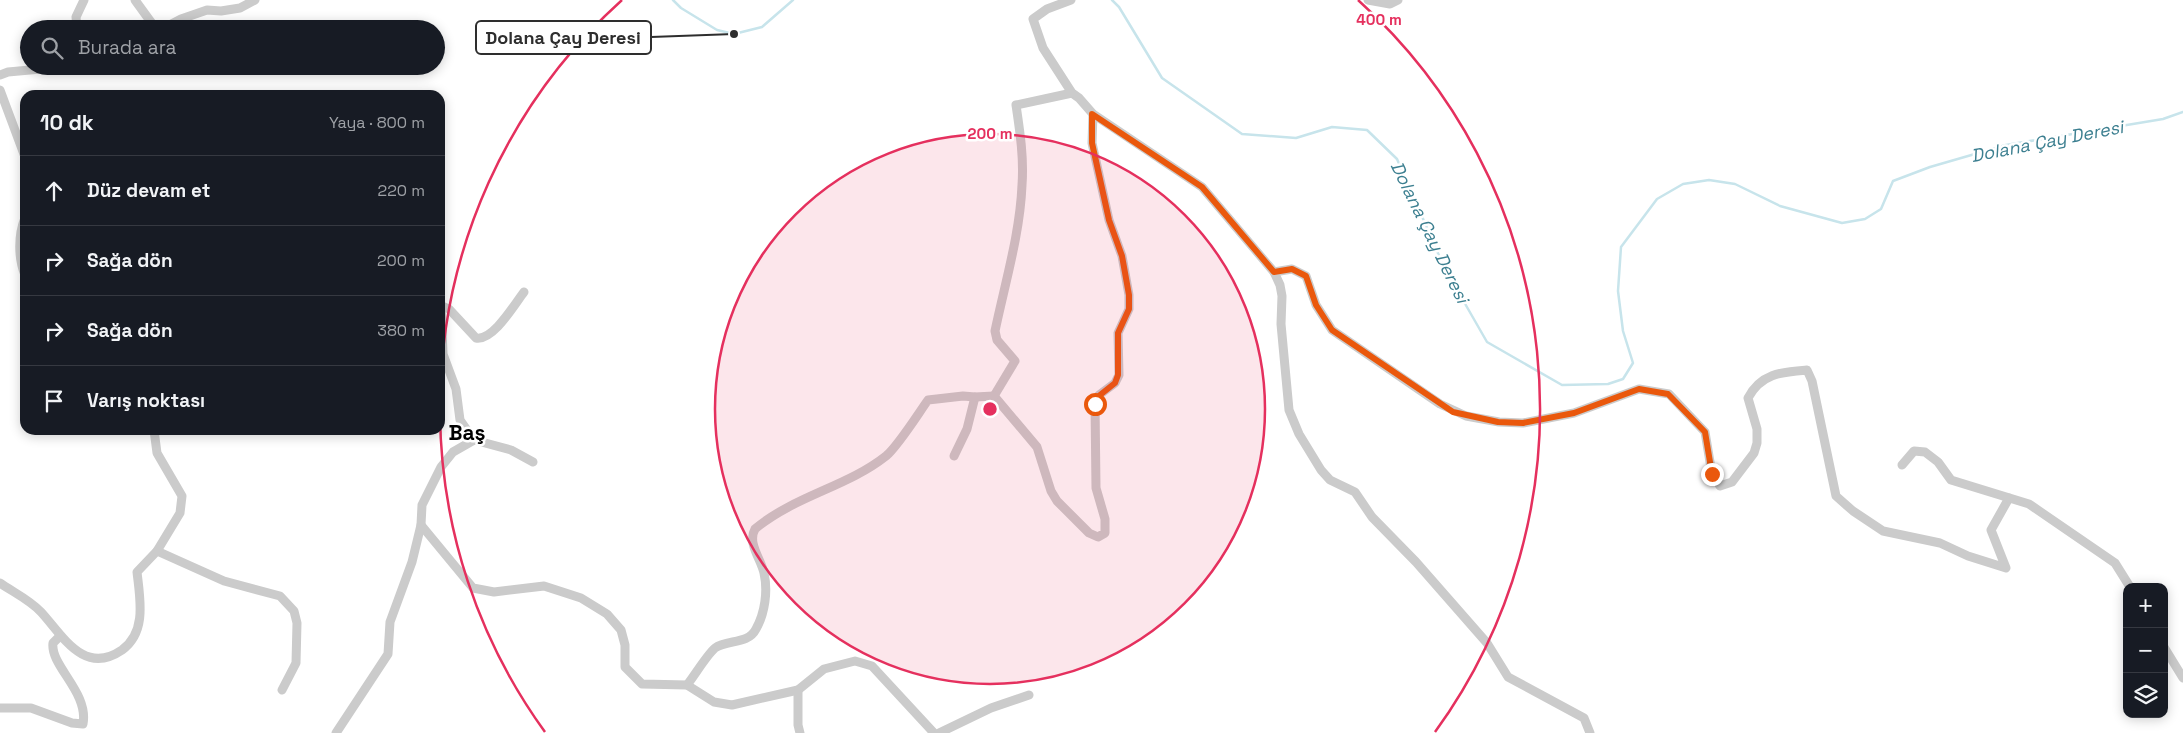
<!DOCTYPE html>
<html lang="tr">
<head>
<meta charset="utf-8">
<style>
  :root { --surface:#171b24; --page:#20242c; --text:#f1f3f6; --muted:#9ea1a6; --line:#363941 }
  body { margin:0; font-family:"Space Grotesk",sans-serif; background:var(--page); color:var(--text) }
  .controls { position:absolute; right:15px; bottom:15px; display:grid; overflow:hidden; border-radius:10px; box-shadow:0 2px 12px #0003 }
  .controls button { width:45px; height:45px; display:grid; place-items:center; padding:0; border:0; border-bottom:1px solid var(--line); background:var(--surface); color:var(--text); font:25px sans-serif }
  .stop { position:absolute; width:15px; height:15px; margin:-11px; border:4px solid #ea580c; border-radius:50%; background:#fff }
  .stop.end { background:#ea580c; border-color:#fff; box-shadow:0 1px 5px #0008 }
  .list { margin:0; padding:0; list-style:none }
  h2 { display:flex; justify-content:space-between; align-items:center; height:65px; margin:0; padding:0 20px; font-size:21px }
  h2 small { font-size:16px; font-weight:400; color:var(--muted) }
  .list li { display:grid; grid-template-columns:32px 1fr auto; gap:15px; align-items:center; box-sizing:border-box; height:70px; padding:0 20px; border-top:1px solid var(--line) }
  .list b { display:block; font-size:19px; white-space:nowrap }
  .list em { font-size:16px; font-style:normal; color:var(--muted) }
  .icon { flex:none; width:28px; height:28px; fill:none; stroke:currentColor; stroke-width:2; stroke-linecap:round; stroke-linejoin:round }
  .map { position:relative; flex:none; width:2183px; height:733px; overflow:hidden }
  .search { position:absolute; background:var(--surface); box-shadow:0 2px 12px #0003; left:20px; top:20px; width:425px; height:55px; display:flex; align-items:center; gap:12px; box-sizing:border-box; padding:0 18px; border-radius:28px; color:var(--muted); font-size:19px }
  .panel { position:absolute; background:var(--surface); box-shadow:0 2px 12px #0003; left:20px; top:90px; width:425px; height:345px; border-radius:15px }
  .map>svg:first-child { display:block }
</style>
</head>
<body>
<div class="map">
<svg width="2183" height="733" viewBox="0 0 2183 733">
  <rect width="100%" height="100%" fill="#fff"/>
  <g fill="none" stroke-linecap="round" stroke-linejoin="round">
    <g stroke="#c7e4eb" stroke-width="2.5">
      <polyline points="673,0 681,8 717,30 734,34 762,27 793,0"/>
      <polyline points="1112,0 1119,7 1162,78 1242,134 1296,138 1332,127 1367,130 1397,159 1444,267 1487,342 1562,385 1608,384 1623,379 1633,363 1623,331 1618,291 1621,247 1657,199 1683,184 1709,180 1735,184 1780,206 1842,223 1865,219 1881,209 1893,181 1930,167 2006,145 2163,119 2183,112"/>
    </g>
    <g stroke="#cbcbcb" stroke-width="9">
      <polyline points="135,0 156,29"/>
      <polyline points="1071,0 1047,9 1033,19 1043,48 1072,93 1079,98 1093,114 1202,187 1274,272 1280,285 1282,296 1281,324 1289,410 1299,434 1321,470 1330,480 1355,492 1372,517 1416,562 1487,643 1508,677 1584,718 1590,733"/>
      <polyline points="1368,0 1390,4 1398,0"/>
      <polyline points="77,29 76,17 84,0"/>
      <polyline points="162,29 181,19 207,10 221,11 240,8 255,0"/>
      <polyline points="0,75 8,72 74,66"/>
      <polyline points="0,90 25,157"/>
      <path d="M25,218C18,235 18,258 25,275"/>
      <path d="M1274,272L1292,269L1306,276L1316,305L1332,330L1440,404L1466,416L1499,422L1523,423L1574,413L1639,389L1669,394L1705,432L1712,474L1720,486L1732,482L1754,453L1757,443V429L1748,398C1761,373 1782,372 1807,370L1812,381L1836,496L1853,511L1883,531L1940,543L1968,556L2006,568L1991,530L2009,498"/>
      <path d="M440,305L449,309L476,338C493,341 514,305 524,292"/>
      <polyline points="441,306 443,354 456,389 460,420 474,440 511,450 533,462"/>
      <polyline points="994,396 1037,447 1051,491 1057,501 1089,533 1098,537 1105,533 1105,519 1096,488 1095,404 1099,395 1115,383 1119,375 1118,333 1129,309 1129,295 1122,256 1109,220 1092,143 1093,114"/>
      <path d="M994,396L1015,361L997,340L995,331C1005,283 1020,234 1022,185C1024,158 1020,132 1016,105L1072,93"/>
      <polyline points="954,456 967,429 975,397"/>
      <polyline points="1902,465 1914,451 1925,452 1938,462 1951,480 2029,504 2115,563 2130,587"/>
      <polyline points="421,525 473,588 494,592 544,586 581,598 607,614 621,630 625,645 625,667 642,684 687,685 714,702 732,705 798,690 824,669 855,661 872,666 934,733"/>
      <polyline points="157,551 224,581 280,596 294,611 297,623 296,663 282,690"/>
      <path d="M0,583C13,592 30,600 41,612C63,636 84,676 122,650C147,632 140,599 137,572L157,551L180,513L182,496L157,453L154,430"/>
      <polyline points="2164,647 2183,678"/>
      <path d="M687,685C695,675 706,656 715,648C727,639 748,645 756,629C765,613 768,591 764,573C761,559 747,543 755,529C794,496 847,487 886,456C898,446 918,414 928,400L963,396L975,397L994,396"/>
      <polyline points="798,690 798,725 800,733"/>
      <path d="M0,708H31L72,723L83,724C89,692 50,666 53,643L60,636"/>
      <polyline points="336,733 388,654 390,622 412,562 421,525 422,505 441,467 453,452 474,440"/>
      <polyline points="939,733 991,708 1029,695"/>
    </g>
  </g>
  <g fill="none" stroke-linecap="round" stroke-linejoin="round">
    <polyline stroke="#ea580c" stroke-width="6" points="1095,404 1100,395 1115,383 1118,375 1118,333 1129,309 1129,295 1122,256 1109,220 1092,143 1092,114 1202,187 1274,272 1292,269 1306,276 1316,305 1332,330 1453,412 1498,422 1523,423 1574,413 1639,389 1668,394 1705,432 1712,474"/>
  </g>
  <circle cx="990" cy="409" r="275" fill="#e5305e" fill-opacity=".12"/>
  <g fill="none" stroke="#e5305e" stroke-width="2.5">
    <circle cx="990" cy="409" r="275"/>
    <path d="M545 732A550 550 0 0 1 440 414M440 404A550 550 0 0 1 622 0M1358 0A550 550 0 0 1 1435 732"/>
  </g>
  <g text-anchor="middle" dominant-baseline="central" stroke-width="5" stroke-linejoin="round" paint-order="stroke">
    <g font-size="18" font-style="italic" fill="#3c7f90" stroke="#fff">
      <text transform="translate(2047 141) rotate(-11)">Dolana Çay Deresi</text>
      <text transform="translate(1430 232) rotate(64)">Dolana Çay Deresi</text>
    </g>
    <g font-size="21" font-weight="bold" fill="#000" stroke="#fff">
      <text x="467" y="432">Baş</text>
    </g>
  </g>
  <circle cx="990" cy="409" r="8" fill="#e5305e" stroke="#fff" stroke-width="2.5"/>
  <g font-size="15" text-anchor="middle" font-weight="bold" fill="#e5305e" stroke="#fff" stroke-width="5" stroke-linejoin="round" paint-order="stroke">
    <text x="1379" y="25">400 m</text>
    <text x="990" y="139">200 m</text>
  </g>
  <path fill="none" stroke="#2e2e2e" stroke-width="2" d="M734 34L651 37"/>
  <circle fill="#2e2e2e" stroke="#fff" stroke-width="2" cx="734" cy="34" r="5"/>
  <rect fill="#fff" stroke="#2e2e2e" stroke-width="2" x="476" y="21" width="175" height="33" rx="5"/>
  <g font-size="18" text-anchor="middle" font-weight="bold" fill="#2e2e2e">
    <text x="563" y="44">Dolana Çay Deresi</text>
  </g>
</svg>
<div class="controls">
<button>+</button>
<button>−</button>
<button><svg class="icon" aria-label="layers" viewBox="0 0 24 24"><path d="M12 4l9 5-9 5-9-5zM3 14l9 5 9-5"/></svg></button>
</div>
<div class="stop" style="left:1095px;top:404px"></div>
<div class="stop end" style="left:1712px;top:474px"></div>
<div class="search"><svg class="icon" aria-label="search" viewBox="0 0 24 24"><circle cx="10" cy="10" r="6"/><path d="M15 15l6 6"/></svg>Burada ara</div>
<section class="panel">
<h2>10 dk<small>Yaya · 800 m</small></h2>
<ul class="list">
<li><svg class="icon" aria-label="ahead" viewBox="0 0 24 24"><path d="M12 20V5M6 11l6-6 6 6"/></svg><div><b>Düz devam et</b></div><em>220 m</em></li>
<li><svg class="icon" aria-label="right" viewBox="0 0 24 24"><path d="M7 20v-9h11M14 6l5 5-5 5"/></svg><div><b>Sağa dön</b></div><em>200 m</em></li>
<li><svg class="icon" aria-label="right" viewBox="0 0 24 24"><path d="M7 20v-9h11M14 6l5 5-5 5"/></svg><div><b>Sağa dön</b></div><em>380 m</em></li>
<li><svg class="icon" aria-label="arrive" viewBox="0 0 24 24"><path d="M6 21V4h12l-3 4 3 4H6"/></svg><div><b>Varış noktası</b></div></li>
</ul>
</section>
</div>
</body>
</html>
